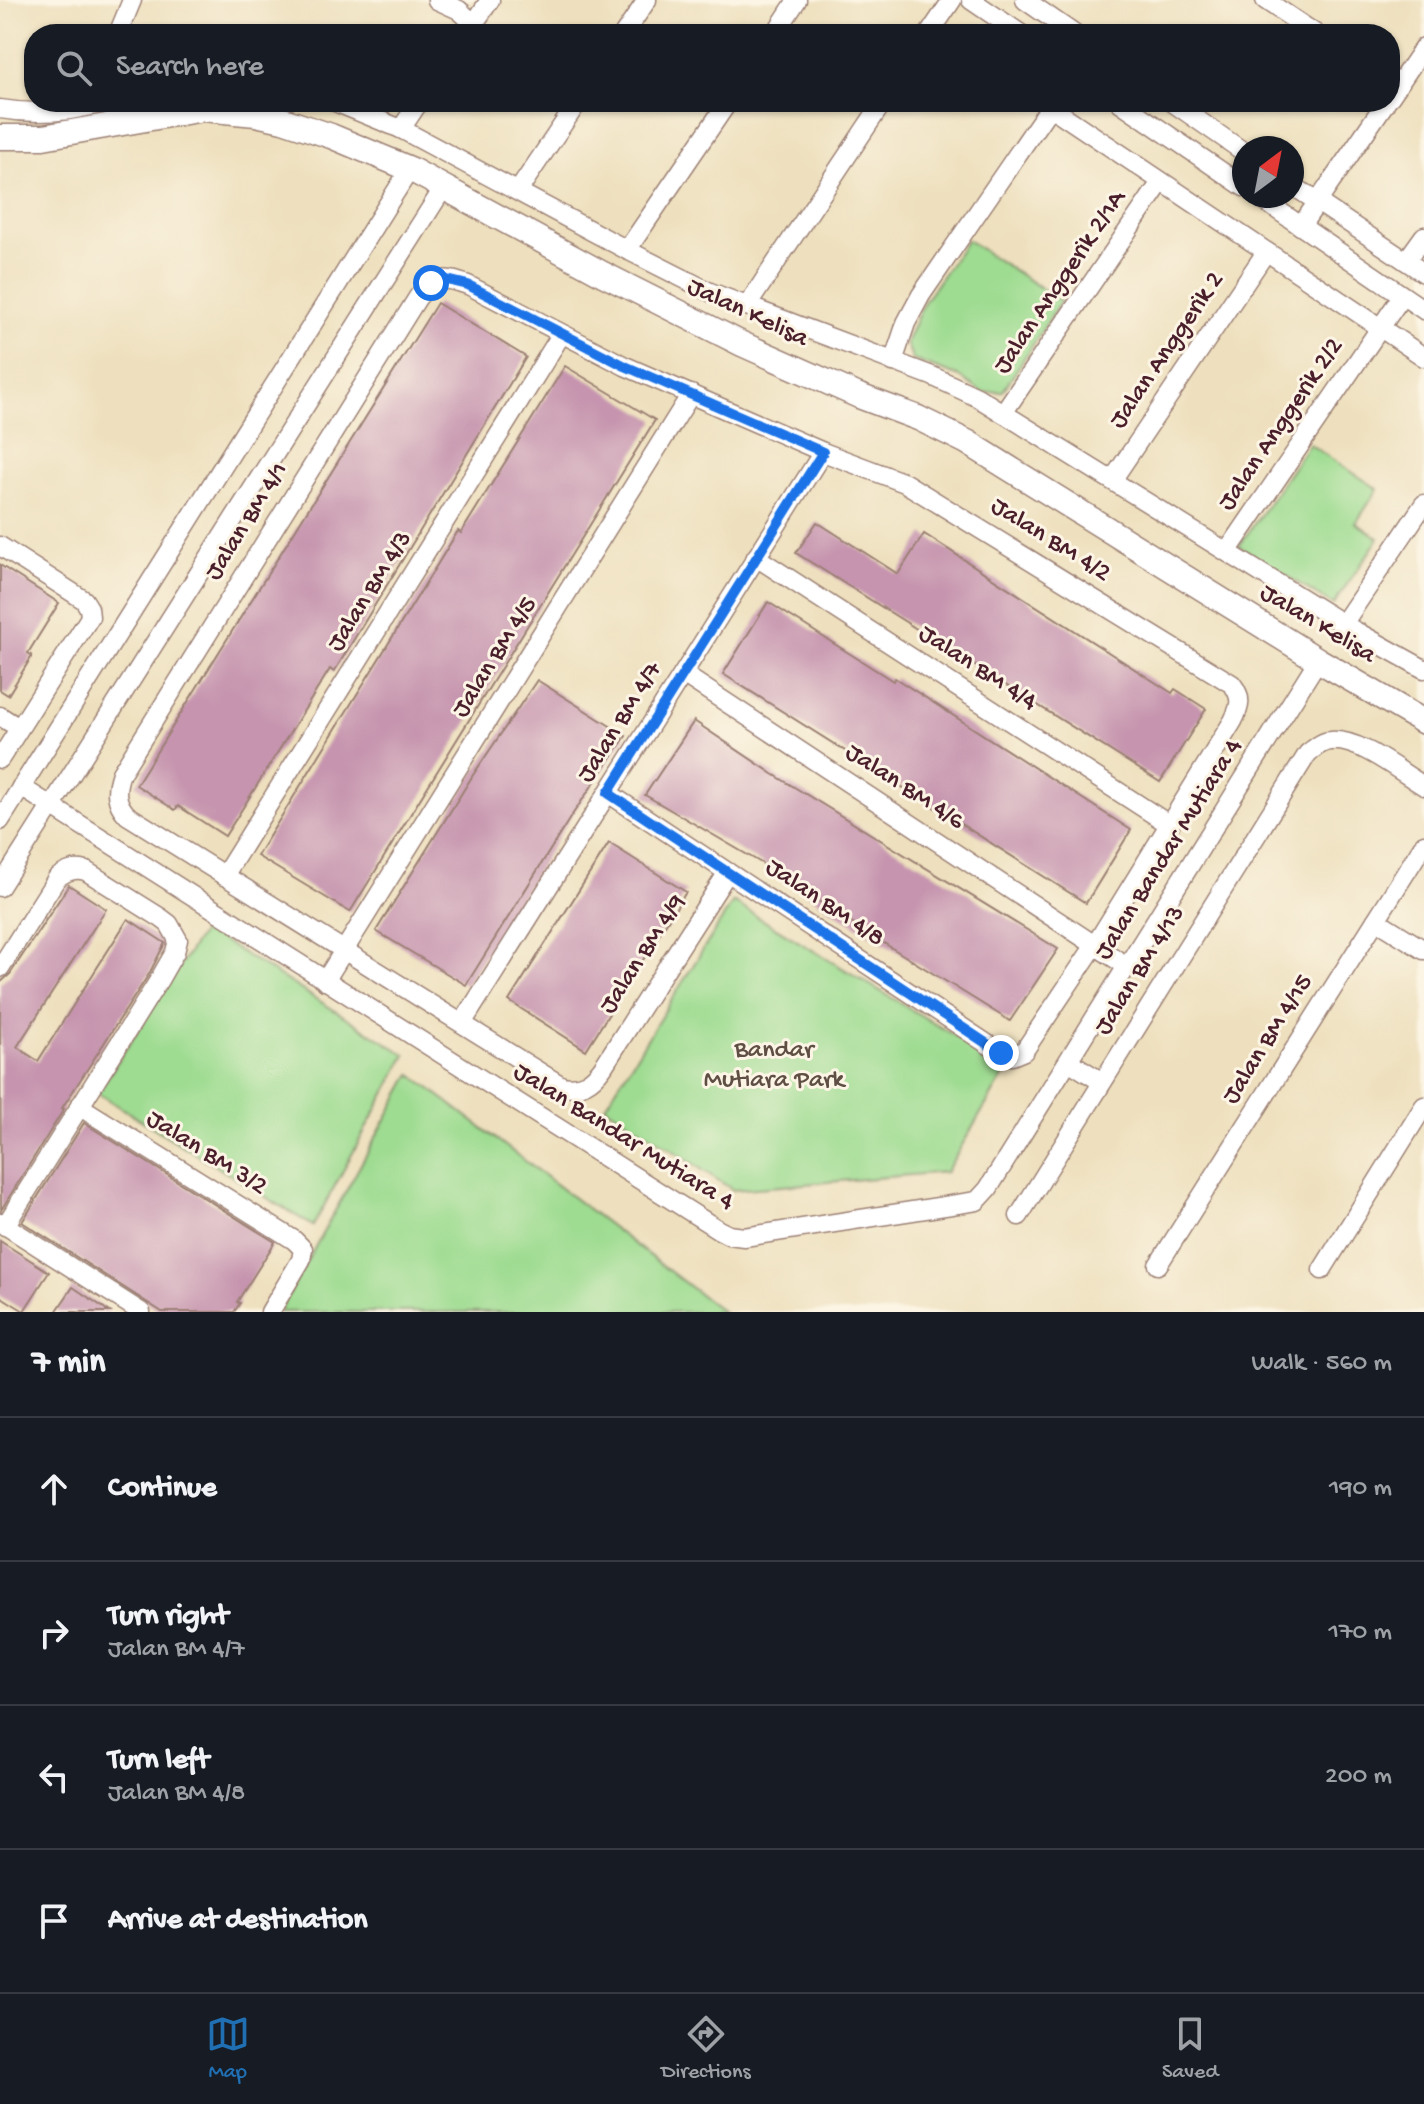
<!DOCTYPE html>
<html lang="en">
<head>
<meta charset="utf-8">
<style>
  :root { --surface:#171b24; --page:#20242c; --text:#f1f3f6; --muted:#9ea1a6; --line:#363941; --accent:#1f6fb2 }
  body { margin:0; font-family:"Gochi Hand",sans-serif; background:var(--page); color:var(--text) }
  .compass { position:absolute; left:1232px; top:136px; width:72px; height:72px; border-radius:50%; background:var(--surface); box-shadow:0 2px 6px #0004; rotate:32deg }
  .stop { position:absolute; width:24px; height:24px; margin:-18px; border:6px solid #1a73e8; border-radius:50%; background:#fff }
  .stop.end { background:#1a73e8; border-color:#fff; box-shadow:0 2px 8px #0008 }
  .list { margin:0; padding:0; list-style:none }
  h2 { display:flex; justify-content:space-between; align-items:center; height:104px; margin:0; padding:0 32px; font-size:34px }
  h2 small { font-size:26px; font-weight:400; color:var(--muted) }
  .list li { display:grid; grid-template-columns:52px 1fr auto; gap:24px; align-items:center; box-sizing:border-box; height:144px; padding:0 32px; border-top:2px solid var(--line) }
  .list b { display:block; font-size:30px; white-space:nowrap }
  .list p { margin:0; font-size:26px; white-space:nowrap; color:var(--muted) }
  .list em { font-size:26px; font-style:normal; color:var(--muted) }
  .icon { flex:none; width:44px; height:44px; fill:none; stroke:currentColor; stroke-width:2; stroke-linecap:round; stroke-linejoin:round }
  .map { position:relative; flex:none; width:1424px; height:1312px; overflow:hidden }
  .search { position:absolute; background:var(--surface); box-shadow:0 2px 6px #0004; left:24px; right:24px; top:24px; height:88px; display:flex; align-items:center; gap:20px; box-sizing:border-box; padding:0 28px; border-radius:32px; color:var(--muted); font-size:30px }
  .sheet { height:680px; background:var(--surface) }
  nav { display:flex; justify-content:space-around; align-items:center; box-sizing:border-box; height:112px; border-top:2px solid var(--line); background:var(--surface); font-size:22px; color:var(--muted) }
  nav a { display:grid; justify-items:center; gap:4px }
  nav .on { color:var(--accent) }
  .map>svg:first-child { display:block }
</style>
</head>
<body>
<div class="map">
<svg width="1424" height="1312" viewBox="0 0 1424 1312">
  <rect width="100%" height="100%" fill="#fcf5e5"/>
  <filter id="ink" filterUnits="userSpaceOnUse"><feTurbulence type="fractalNoise" baseFrequency=".0125" numOctaves="2"/><feDisplacementMap in="SourceGraphic" scale="16" xChannelSelector="R" yChannelSelector="G"/><feConvolveMatrix kernelMatrix="1 2 1 2 8 2 1 2 1" color-interpolation-filters="sRGB"/></filter>
  <filter id="wash" filterUnits="userSpaceOnUse"><feTurbulence type="fractalNoise" baseFrequency=".006" numOctaves="4" result="noise"/><feDisplacementMap in="SourceGraphic" scale="32" xChannelSelector="R" yChannelSelector="G"/><feGaussianBlur stdDeviation="1.8" result="paint"/><feColorMatrix in="noise" values="0 0 0 0 0 0 0 0 0 0 0 0 0 0 0 0 0 1.4 0 .05"/><feComposite in="paint" operator="in"/></filter>
  <g filter="url(#wash)">
    <rect width="100%" height="100%" fill="#eee0be"/>
    <g fill="#9edc91" stroke="#747e5e" stroke-width="2">
      <polygon points="967,240 1061,301 1003,391 983,393 960,377 913,360 906,343 924,302"/>
      <polygon points="1309,444 1378,489 1356,523 1379,538 1333,605 1239,546"/>
      <polygon points="733,902 1008,1068 946,1172 733,1190 605,1106"/>
      <polygon points="204,929 406,1055 313,1226 97,1093"/>
      <polygon points="411,1074 723,1312 279,1312"/>
    </g>
    <g id="blocks">
      <g fill="#c694af">
        <polygon points="437,303 526,357 334,672 330,669 225,836 178,806 175,810 136,785"/>
        <polygon points="565,366 655,420 350,912 257,856 458,531 461,533"/>
        <polygon points="817,522 898,574 924,534 1172,693 1175,689 1206,709 1160,782 796,553"/>
        <polygon points="0,565 59,603 28,653 32,656 8,695 0,690"/>
        <polygon points="768,602 893,681 895,678 1131,830 1086,903 723,674"/>
        <polygon points="537,680 626,736 570,818 466,985 376,931 473,775"/>
        <polygon points="694,721 773,774 1058,949 1010,1021 845,919 763,864 645,795"/>
        <polygon points="609,843 686,892 586,1050 509,1001"/>
        <polygon points="69,885 106,909 17,1047 38,1061 128,919 165,943 149,974 62,1108 64,1109 1,1210 0,983 10,974"/>
        <polygon points="84,1123 275,1242 237,1302 240,1303 234,1312 162,1312 22,1222"/>
        <polygon points="0,1241 49,1272 24,1311 0,1296"/>
        <polygon points="73,1287 110,1312 56,1312"/>
      </g>
    </g>
  </g>
  <g filter="url(#ink)">
    <use href="#blocks" fill-opacity="0" stroke="#9c8074" stroke-width="2"/>
    <g fill="none" stroke-linecap="round" stroke-linejoin="round">
      <defs>
        <g id="street">
          <polyline points="437,0 459,10 474,24"/>
          <polyline points="971,0 1021,34"/>
          <polyline points="1025,0 1074,34"/>
          <polyline points="1265,0 1316,34"/>
          <polyline points="118,34 132,0"/>
          <polyline points="467,34 490,0"/>
          <polyline points="624,34 647,0"/>
          <polyline points="775,34 797,0"/>
          <polyline points="929,34 952,0"/>
          <polyline points="1390,97 1424,47"/>
          <polyline points="335,102 401,129 627,250 710,292 932,376 977,397 1343,624 1424,669"/>
          <polyline points="1043,102 1424,357"/>
          <polyline points="1120,102 1244,187"/>
          <polyline points="1172,102 1244,152"/>
          <path d="M0,109C36,115 72,112 107,102"/>
          <polyline points="401,129 419,102"/>
          <polyline points="1292,185 1424,273"/>
          <polyline points="518,191 578,102"/>
          <polyline points="1257,196 1424,310"/>
          <polyline points="1301,226 1386,102"/>
          <polyline points="627,250 728,102"/>
          <polyline points="1406,261 1424,236"/>
          <polyline points="747,306 883,102"/>
          <polyline points="893,362 906,323 921,295 1050,107"/>
          <polyline points="1003,413 1161,182"/>
          <polyline points="1113,479 1266,252"/>
          <polyline points="0,546 84,600 89,608 90,617 0,759"/>
          <polyline points="1227,552 1402,296"/>
          <polyline points="756,557 1170,825"/>
          <polyline points="1343,624 1424,504"/>
          <polyline points="683,674 1128,967"/>
          <polyline points="0,716 19,728"/>
          <polyline points="21,787 719,1230 729,1235 744,1237 977,1201 988,1189 1318,660"/>
          <path d="M608,793L1001,1053L1012,1056L1024,1051L1095,945L1233,721C1240,707 1243,698 1232,684L905,483L823,452L625,366L468,285C443,276 436,277 418,297L121,773C115,790 115,802 127,815L562,1086C582,1089 592,1082 603,1067L728,872"/>
          <polyline points="0,821 410,169"/>
          <polyline points="224,876 561,335"/>
          <polyline points="0,887 444,187"/>
          <polyline points="1376,920 1424,950"/>
          <path d="M0,968L57,878C67,871 74,868 86,871L161,918L169,924L178,940L175,952L159,980L5,1226"/>
          <polyline points="325,981 691,394"/>
          <polyline points="463,1022 823,452"/>
          <polyline points="1070,1062 1102,1082"/>
          <polyline points="79,1106 294,1240 303,1249 301,1260 270,1312"/>
          <path d="M1019,1216L1308,753C1315,748 1322,741 1331,741C1359,738 1400,772 1424,786"/>
          <polyline points="0,1222 141,1312"/>
          <polyline points="1158,1265 1424,844"/>
          <polyline points="1322,1270 1424,1106"/>
        </g>
        <polyline id="secondary" points="0,137 43,137 203,109 256,114 283,120 331,136 410,169 603,274 742,344 859,396 918,418 967,442 1318,660 1424,722"/>
      </defs>
      <use href="#street" stroke="#9c8074" stroke-width="21"/>
      <use href="#secondary" stroke="#9c8074" stroke-width="27"/>
      <use href="#street" stroke="#fff" stroke-width="18"/>
      <use href="#secondary" stroke="#fff" stroke-width="24"/>
    </g>
  </g>
  <g fill="none" stroke-linecap="round" stroke-linejoin="round" filter="url(#ink)">
    <polyline stroke="#1a73e8" stroke-width="10" points="431,283 443,279 468,285 625,366 823,452 608,793 1001,1053"/>
  </g>
  <g text-anchor="middle" dominant-baseline="central" stroke-width="6" stroke-linejoin="round" paint-order="stroke">
    <g font-size="26" fill="#4a1f2b" stroke="#fcf5e5">
      <text transform="translate(1061 283) rotate(-56)">Jalan Anggerik 2/1A</text>
      <text transform="translate(747 314) rotate(25)">Jalan Kelisa</text>
      <text transform="translate(1168 351) rotate(-56)">Jalan Anggerik 2</text>
      <text transform="translate(1282 425) rotate(-56)">Jalan Anggerik 2/2</text>
      <text transform="translate(248 522) rotate(-58)">Jalan BM 4/1</text>
      <text transform="translate(1050 541) rotate(32)">Jalan BM 4/2</text>
      <text transform="translate(371 592) rotate(-58)">Jalan BM 4/3</text>
      <text transform="translate(1317 625) rotate(31)">Jalan Kelisa</text>
      <text transform="translate(496 658) rotate(-58)">Jalan BM 4/5</text>
      <text transform="translate(977 669) rotate(33)">Jalan BM 4/4</text>
      <text transform="translate(621 723) rotate(-58)">Jalan BM 4/7</text>
      <text transform="translate(904 788) rotate(33)">Jalan BM 4/6</text>
      <text transform="translate(1170 850) rotate(-58)">Jalan Bandar Mutiara 4</text>
      <text transform="translate(824 904) rotate(34)">Jalan BM 4/8</text>
      <text transform="translate(644 955) rotate(-57)">Jalan BM 4/9</text>
      <text transform="translate(1141 971) rotate(-58)">Jalan BM 4/13</text>
      <text transform="translate(1269 1040) rotate(-58)">Jalan BM 4/15</text>
      <text transform="translate(623 1138) rotate(32)">Jalan Bandar Mutiara 4</text>
      <text transform="translate(206 1154) rotate(32)">Jalan BM 3/2</text>
    </g>
    <g font-size="26" fill="#5f4e44" stroke="#fcf5e5">
      <text x="774" y="1051">Bandar<tspan x="774" dy="30">Mutiara Park</tspan></text>
    </g>
  </g>
</svg>
<svg class="compass" viewBox="-18 -18 36 36"><path d="M0-13l5 13h-10z" fill="#e53935"/><path d="M0 13l5-13h-10z" fill="#9ea1a6"/></svg>
<div class="stop" style="left:431px;top:283px"></div>
<div class="stop end" style="left:1001px;top:1053px"></div>
<div class="search"><svg class="icon" aria-label="search" viewBox="0 0 24 24"><circle cx="10" cy="10" r="6"/><path d="M15 15l6 6"/></svg>Search here</div>
</div>
<section class="sheet">
<h2>7 min<small>Walk · 560 m</small></h2>
<ul class="list">
<li><svg class="icon" aria-label="ahead" viewBox="0 0 24 24"><path d="M12 20V5M6 11l6-6 6 6"/></svg><div><b>Continue</b></div><em>190 m</em></li>
<li><svg class="icon" aria-label="right" viewBox="0 0 24 24"><path d="M7 20v-9h11M14 6l5 5-5 5"/></svg><div><b>Turn right</b><p>Jalan BM 4/7</p></div><em>170 m</em></li>
<li><svg class="icon" aria-label="left" viewBox="0 0 24 24"><path d="M17 20v-9H6M10 6l-5 5 5 5"/></svg><div><b>Turn left</b><p>Jalan BM 4/8</p></div><em>200 m</em></li>
<li><svg class="icon" aria-label="arrive" viewBox="0 0 24 24"><path d="M6 21V4h12l-3 4 3 4H6"/></svg><div><b>Arrive at destination</b></div></li>
</ul>
</section>
<nav>
<a class="on"><svg class="icon" aria-label="map" viewBox="0 0 24 24"><path d="M3 6l6-2 6 2 6-2v14l-6 2-6-2-6 2zM9 4v14M15 6v14"/></svg>Map</a>
<a><svg class="icon" aria-label="directions" viewBox="0 0 24 24"><path d="M12 3l9 9-9 9-9-9zM9 14v-3h6M13 9l2 2-2 2"/></svg>Directions</a>
<a><svg class="icon" aria-label="saved" viewBox="0 0 24 24"><path d="M7 4h10v16l-5-4-5 4z"/></svg>Saved</a>
</nav>
</body>
</html>
